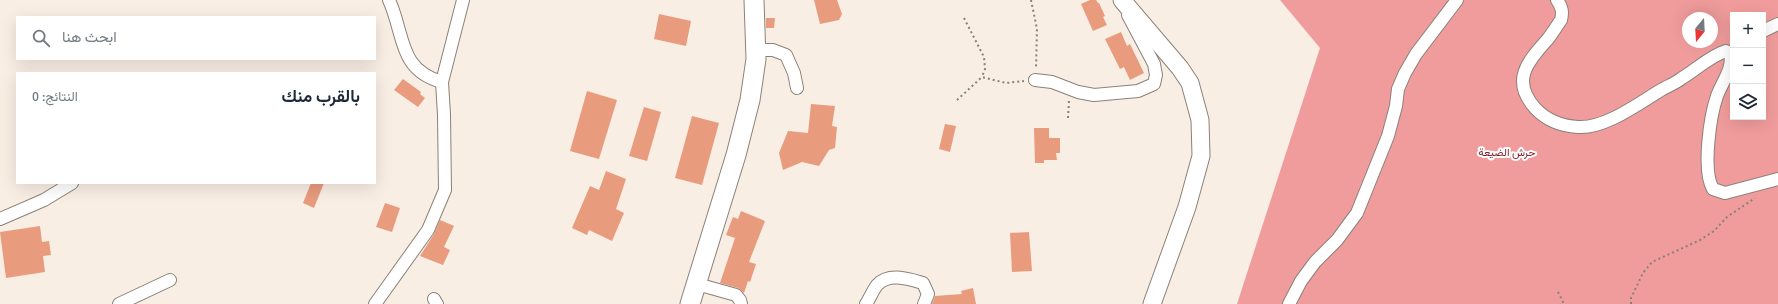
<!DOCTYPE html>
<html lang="ar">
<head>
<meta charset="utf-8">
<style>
  :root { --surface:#fff; --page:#f6f6f7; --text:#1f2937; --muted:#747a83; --line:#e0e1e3 }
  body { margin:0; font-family:Signika,Vazirmatn,sans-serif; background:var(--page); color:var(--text); direction:rtl }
  .controls { position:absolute; right:12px; top:12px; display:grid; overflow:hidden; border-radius:0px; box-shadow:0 4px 16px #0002 }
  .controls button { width:36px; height:36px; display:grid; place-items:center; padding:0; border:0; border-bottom:1px solid var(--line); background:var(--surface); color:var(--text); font:20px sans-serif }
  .compass { position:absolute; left:1682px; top:12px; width:36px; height:36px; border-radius:50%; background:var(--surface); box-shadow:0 4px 16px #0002; rotate:198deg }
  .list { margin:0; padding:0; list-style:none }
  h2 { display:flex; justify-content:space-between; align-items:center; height:52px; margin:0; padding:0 16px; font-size:17px }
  h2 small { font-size:13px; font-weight:400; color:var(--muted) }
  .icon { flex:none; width:22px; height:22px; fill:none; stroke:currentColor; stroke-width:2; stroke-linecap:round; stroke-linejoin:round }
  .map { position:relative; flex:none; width:1778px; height:304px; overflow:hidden; direction:ltr }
  .search { position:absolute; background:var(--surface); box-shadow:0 4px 16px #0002; left:16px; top:16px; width:360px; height:44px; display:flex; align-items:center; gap:10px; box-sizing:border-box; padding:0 14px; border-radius:0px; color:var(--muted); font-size:15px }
  .panel { position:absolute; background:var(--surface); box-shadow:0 4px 16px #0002; left:16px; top:72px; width:360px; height:112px; border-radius:0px; direction:rtl }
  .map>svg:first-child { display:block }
</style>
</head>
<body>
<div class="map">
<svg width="1778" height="304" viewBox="0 0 1778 304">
  <rect width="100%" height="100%" fill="#f9eee4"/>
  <path fill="#f19c9c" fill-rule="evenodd" d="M1280,0H1778V304H1237L1320,48ZM1733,15H1763V117H1733ZM1688,18H1712V42H1688Z"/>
  <g fill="#e99b7d">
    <polygon points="814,0 837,0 842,14 839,20 820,24"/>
    <polygon points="1090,0 1096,0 1098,3 1099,3 1105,16 1103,17 1107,25 1093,31 1081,4"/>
    <polygon points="659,14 691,21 686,46 654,39"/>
    <polygon points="766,18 775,18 774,28 766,28"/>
    <polygon points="1121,32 1127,46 1130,44 1144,73 1130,80 1124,67 1120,69 1105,39"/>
    <polygon points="403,79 421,92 420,94 425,98 418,107 394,90"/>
    <polygon points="587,91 617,100 599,159 570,151"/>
    <polygon points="811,104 835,106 832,126 837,127 835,148 829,150 819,166 802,162 783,170 779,153 788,131 808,133"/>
    <polygon points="644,107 661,112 647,161 629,156"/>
    <polygon points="692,116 719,123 702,185 675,178"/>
    <polygon points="945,124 956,126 950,152 939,149"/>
    <polygon points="1034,128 1049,128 1049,138 1060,138 1060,153 1056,153 1057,160 1044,160 1044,163 1035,163"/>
    <polygon points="606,171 626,179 616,209 624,213 612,241 589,230 587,235 572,228 590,186 599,190"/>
    <polygon points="311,183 324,183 314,208 303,203"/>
    <polygon points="385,203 400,208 392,232 376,227"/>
    <polygon points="741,211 765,221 749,262 756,264 750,282 748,281 744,293 738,288 720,283 735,238 726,235 733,217 738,219"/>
    <polygon points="440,220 454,226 444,247 450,250 443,265 420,256 434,234"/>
    <polygon points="40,226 42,242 49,241 51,255 43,256 45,272 6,278 0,232"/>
    <polygon points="1029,232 1032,271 1012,272 1010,233"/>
    <polygon points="973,288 976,304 932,304 935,296 962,294 961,291"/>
  </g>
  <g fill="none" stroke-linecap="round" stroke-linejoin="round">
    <defs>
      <g id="street">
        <path d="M389,0C405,35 398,70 442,82"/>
        <path d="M1557,0C1562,7 1563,12 1561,20C1556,27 1552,34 1547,40C1527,62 1511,81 1535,108C1547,121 1561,126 1578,127C1605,129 1639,103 1661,90C1668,86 1676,83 1682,78C1697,69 1710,56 1726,51L1730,53C1734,68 1722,82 1717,96C1710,116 1702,171 1713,189L1725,193L1778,179"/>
        <polyline points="1763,31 1778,24"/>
        <polyline points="756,50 773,50 786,55 794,73 797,88"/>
        <polyline points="1035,80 1052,82 1078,92 1094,95 1138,91 1154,84 1156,75 1154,64 1128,15"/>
        <polyline points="0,219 44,200 72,183"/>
        <polyline points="697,284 736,295 740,300 741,304"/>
        <polyline points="434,299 437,304"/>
        <polyline points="119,304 170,280"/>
        <polyline points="375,304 428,230 445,190 444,115 442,82 463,0"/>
        <path d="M866,304C870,298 873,290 877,285C889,272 909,279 923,283L928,294L924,304"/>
        <polyline points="1289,304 1301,281 1315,262 1337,240 1357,213 1388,136 1396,106 1398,89 1405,73 1416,54 1457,0"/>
      </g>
      <polyline id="secondary" points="1122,0 1180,68 1190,83 1200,120 1201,156 1187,207 1152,304"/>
      <polyline id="primary" points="690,304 736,155 750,100 756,59 754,0"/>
    </defs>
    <use href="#street" stroke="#8b8178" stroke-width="14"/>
    <use href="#secondary" stroke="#8b8178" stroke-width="19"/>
    <use href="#primary" stroke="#8b8178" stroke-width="21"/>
    <g stroke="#878079" stroke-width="2" stroke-dasharray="2 3" stroke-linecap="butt">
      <polyline points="1031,0 1037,29 1036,68"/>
      <polyline points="964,18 984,57 985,69 982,77"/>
      <polyline points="957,100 982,77 1006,83 1024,81"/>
      <polyline points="1068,118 1069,100"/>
      <polyline points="1558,292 1564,304"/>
      <polyline points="1631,304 1631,298 1643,273 1652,262 1700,240 1714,231 1727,217 1755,198"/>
    </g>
    <use href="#street" stroke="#fff" stroke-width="12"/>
    <use href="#secondary" stroke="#fff" stroke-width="17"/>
    <use href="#primary" stroke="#fff" stroke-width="19"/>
  </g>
  <g text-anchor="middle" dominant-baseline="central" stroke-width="4" stroke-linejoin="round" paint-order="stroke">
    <g font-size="11" fill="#7f1d28" stroke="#fdfdfd">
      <text x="1507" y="152">حرش الضيعة</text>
    </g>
  </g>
</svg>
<div class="controls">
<button>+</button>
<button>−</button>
<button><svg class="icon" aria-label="layers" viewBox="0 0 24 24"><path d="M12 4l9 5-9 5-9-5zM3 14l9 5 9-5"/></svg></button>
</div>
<svg class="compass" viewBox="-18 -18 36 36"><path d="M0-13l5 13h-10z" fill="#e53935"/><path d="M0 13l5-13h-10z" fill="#747a83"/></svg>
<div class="search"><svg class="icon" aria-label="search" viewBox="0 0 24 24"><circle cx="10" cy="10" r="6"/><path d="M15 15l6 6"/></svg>ابحث هنا</div>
<section class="panel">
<h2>بالقرب منك<small>النتائج: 0</small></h2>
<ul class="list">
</ul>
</section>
</div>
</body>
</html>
